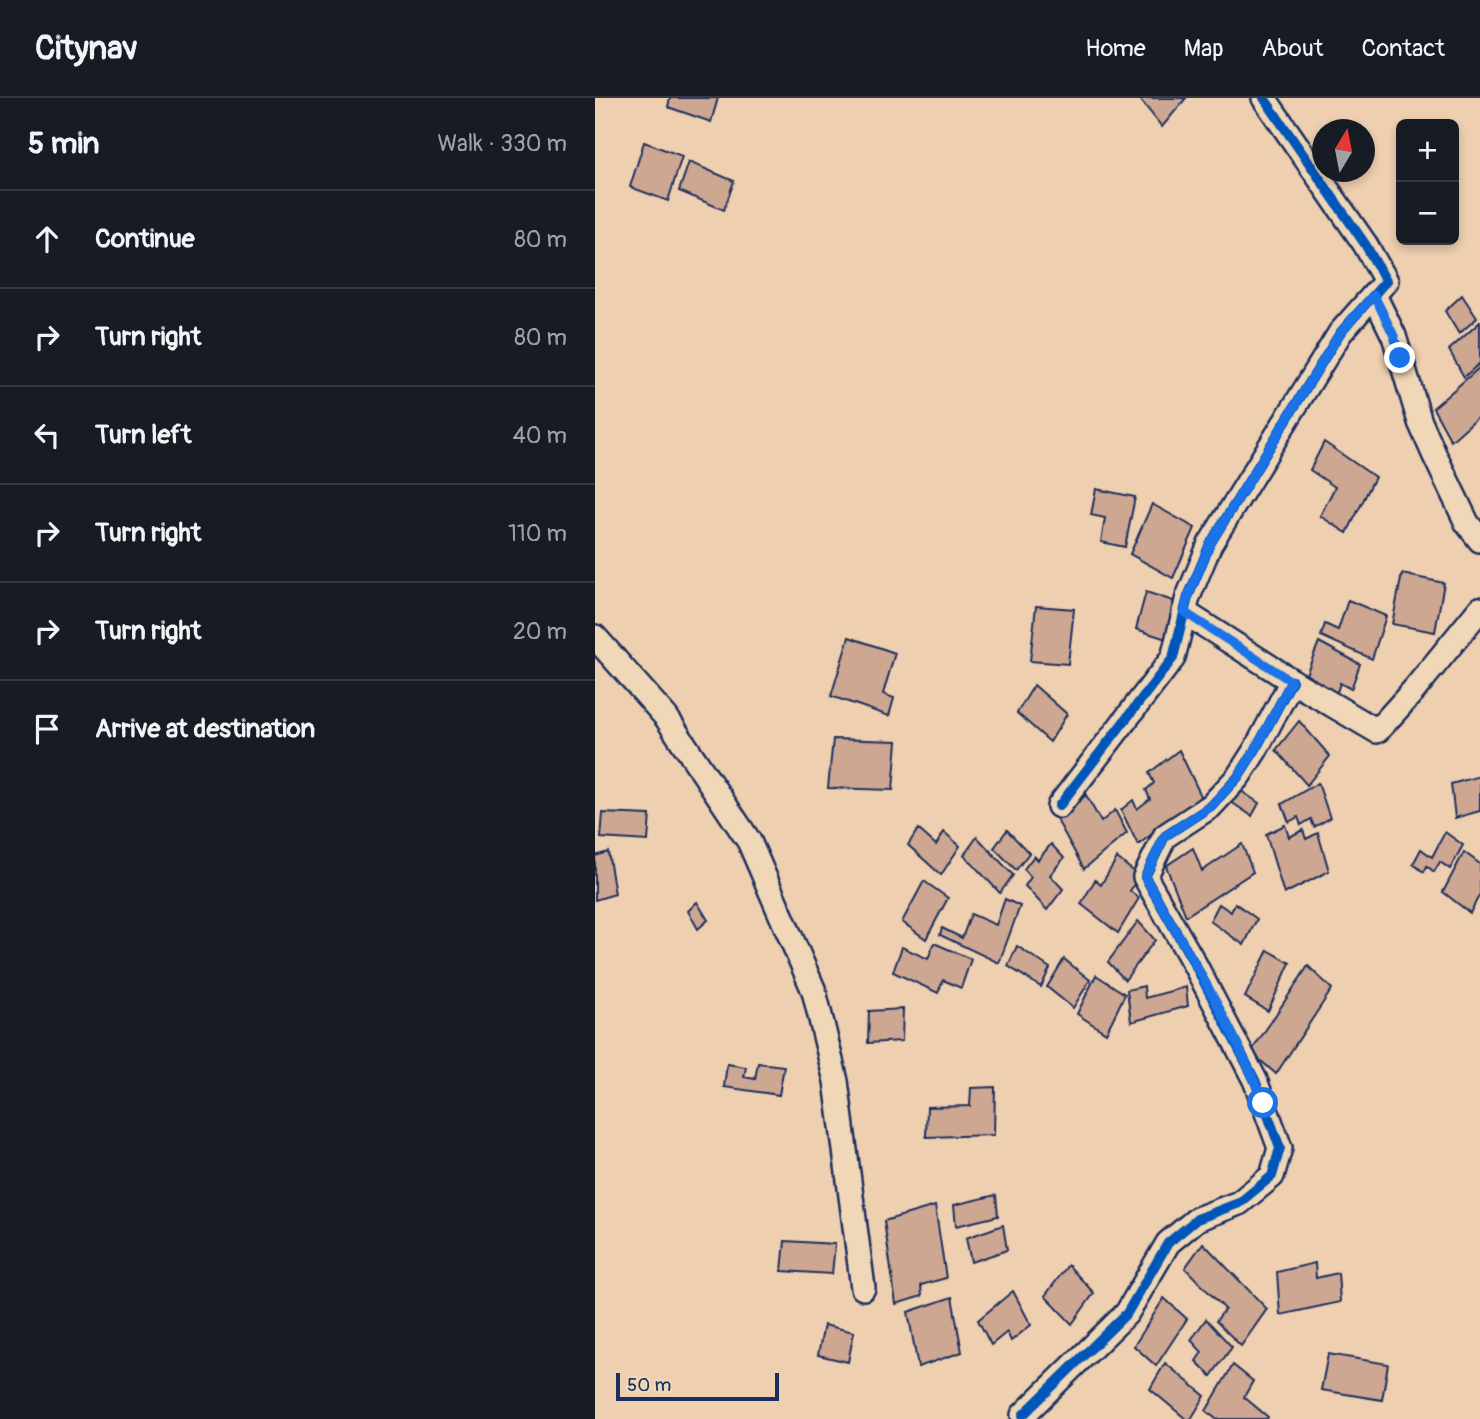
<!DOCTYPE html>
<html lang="en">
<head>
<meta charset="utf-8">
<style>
  :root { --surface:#171b24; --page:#20242c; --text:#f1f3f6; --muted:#9ea1a6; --line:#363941 }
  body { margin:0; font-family:Pangolin,sans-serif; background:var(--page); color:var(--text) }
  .controls { position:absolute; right:21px; top:21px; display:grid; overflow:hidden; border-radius:10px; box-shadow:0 4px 10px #0003 }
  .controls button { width:63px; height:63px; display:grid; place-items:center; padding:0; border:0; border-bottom:2px solid var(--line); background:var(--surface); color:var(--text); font:35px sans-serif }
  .compass { position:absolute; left:717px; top:21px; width:63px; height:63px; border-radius:50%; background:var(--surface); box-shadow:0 4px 10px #0003; rotate:10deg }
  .scale { position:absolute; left:21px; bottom:18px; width:163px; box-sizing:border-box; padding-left:7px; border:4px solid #1b2f5e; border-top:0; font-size:19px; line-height:24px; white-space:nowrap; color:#1b2f5e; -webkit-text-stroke:5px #efd7b7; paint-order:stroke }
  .stop { position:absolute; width:21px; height:21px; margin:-16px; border:5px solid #1a73e8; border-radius:50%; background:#fff }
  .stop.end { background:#1a73e8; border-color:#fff; box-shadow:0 2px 7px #0008 }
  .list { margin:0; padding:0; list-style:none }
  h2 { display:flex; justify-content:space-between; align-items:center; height:91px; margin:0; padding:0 28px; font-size:30px }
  h2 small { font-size:23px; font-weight:400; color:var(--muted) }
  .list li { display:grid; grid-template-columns:46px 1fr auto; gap:21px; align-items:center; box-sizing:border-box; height:98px; padding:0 28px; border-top:2px solid var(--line) }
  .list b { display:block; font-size:26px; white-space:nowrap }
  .list em { font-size:23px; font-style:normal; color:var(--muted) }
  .icon { flex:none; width:38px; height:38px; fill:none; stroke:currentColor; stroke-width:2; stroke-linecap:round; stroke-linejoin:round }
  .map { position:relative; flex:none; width:885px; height:1321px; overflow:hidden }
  header { display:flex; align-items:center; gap:42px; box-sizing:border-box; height:98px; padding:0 35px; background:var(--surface); border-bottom:2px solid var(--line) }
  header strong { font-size:33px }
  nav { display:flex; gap:38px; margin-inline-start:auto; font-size:24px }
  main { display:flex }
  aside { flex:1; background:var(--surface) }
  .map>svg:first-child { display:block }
</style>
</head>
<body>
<header>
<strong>Citynav</strong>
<nav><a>Home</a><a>Map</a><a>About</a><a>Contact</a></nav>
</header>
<main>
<aside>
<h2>5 min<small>Walk · 330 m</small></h2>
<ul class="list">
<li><svg class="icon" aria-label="ahead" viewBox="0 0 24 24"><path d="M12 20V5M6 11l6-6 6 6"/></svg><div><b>Continue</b></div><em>80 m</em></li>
<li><svg class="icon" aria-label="right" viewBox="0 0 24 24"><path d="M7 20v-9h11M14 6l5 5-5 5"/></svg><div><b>Turn right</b></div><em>80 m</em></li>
<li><svg class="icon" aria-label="left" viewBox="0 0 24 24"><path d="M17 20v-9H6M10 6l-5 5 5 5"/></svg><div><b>Turn left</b></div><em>40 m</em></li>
<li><svg class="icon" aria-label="right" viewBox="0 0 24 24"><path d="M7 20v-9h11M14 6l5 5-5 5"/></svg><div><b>Turn right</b></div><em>110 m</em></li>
<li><svg class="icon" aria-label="right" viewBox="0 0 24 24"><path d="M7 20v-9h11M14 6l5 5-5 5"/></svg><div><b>Turn right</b></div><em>20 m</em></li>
<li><svg class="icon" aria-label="arrive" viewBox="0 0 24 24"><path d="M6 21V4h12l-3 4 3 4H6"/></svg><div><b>Arrive at destination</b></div></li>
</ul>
</aside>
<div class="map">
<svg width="885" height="1321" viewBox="0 0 885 1321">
  <rect width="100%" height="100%" fill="#eecfaf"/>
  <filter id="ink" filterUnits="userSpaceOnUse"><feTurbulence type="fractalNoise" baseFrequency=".0143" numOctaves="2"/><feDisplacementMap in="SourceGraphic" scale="14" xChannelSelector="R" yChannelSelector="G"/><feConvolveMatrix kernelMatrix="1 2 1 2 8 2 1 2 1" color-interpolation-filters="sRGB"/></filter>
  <g filter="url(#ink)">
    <g fill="#cea792" stroke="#1b2f5e" stroke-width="2">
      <polygon points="75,0 123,0 116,24 73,9"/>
      <polygon points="544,0 591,0 567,29"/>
      <polygon points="49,44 87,58 73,103 35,89"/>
      <polygon points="94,64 139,83 129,112 84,93"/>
      <polygon points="867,197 882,220 864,236 850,213"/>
      <polygon points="885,224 885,265 869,279 854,252"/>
      <polygon points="885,269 885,317 856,343 838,310"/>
      <polygon points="729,344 780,379 752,435 725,418 740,389 715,372"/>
      <polygon points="501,391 540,399 530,449 506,444 510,420 496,417"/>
      <polygon points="557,406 600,430 578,480 535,456"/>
      <polygon points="807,476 849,485 840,534 797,526"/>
      <polygon points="551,494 581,504 571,541 541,531"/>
      <polygon points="753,502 791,518 777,561 726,538 730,526 743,532"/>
      <polygon points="441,508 479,511 473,566 435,563"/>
      <polygon points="254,539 300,555 288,596 299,600 294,618 236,598"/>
      <polygon points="724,544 765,566 756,591 745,585 741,597 709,581"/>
      <polygon points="439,587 472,616 455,644 422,615"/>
      <polygon points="704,623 735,658 712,687 681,652"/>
      <polygon points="238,641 302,643 298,692 233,690"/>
      <polygon points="584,652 606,698 543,747 526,712 538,702 542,711 555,701 551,692 559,685 554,675"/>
      <polygon points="885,678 885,713 860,720 856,686"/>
      <polygon points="723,685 735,720 719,729 716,721 706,727 703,719 694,724 687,706"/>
      <polygon points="643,691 664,705 657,718 636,704"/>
      <polygon points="491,697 506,724 520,712 532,735 489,771 462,722"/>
      <polygon points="8,715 55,717 53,743 6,740"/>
      <polygon points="690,727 694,739 708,732 711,741 723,735 734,773 689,796 671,736"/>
      <polygon points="323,731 341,747 349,734 365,748 346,777 313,747"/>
      <polygon points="412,732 434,755 421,772 399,750"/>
      <polygon points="850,734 868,747 855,771 845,764 839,774 832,768 829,774 818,766 826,751 837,759"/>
      <polygon points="382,739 418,777 405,795 369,757"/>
      <polygon points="456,746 469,760 455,777 468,791 452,812 430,788 436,779 429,771 439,758 443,762"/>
      <polygon points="647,746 658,774 591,818 571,768 598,750 607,773"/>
      <polygon points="13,754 20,796 0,802 0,758"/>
      <polygon points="869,754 885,766 885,796 875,815 848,794"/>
      <polygon points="522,760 544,778 535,793 544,800 523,835 486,806 500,782 506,787"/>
      <polygon points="329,783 353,800 331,841 307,824"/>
      <polygon points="410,801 425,808 404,865 345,837 347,830 367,840 376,816 401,827"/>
      <polygon points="102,804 113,822 103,831 93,813"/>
      <polygon points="640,805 662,821 649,847 615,823 624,806 636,814"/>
      <polygon points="543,823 560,842 530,882 513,864"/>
      <polygon points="339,845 376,861 366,890 348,882 343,895 298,874 307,849 333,861"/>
      <polygon points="422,848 455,870 446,889 413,868"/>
      <polygon points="673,852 695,865 673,913 650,899"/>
      <polygon points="469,861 495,882 478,910 452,889"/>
      <polygon points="713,868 737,891 681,976 656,954"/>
      <polygon points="501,877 530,896 511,935 482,916"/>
      <polygon points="549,888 550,900 591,889 593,908 536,924 532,892"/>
      <polygon points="308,911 307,943 273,945 274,913"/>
      <polygon points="163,965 189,968 184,997 129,989 132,966 151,969 149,979 160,981"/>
      <polygon points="400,989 399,1037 331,1039 332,1009 375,1008 376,990"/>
      <polygon points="401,1097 403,1118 361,1128 359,1107"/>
      <polygon points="340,1108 351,1180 326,1187 327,1198 301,1206 289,1123"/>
      <polygon points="408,1127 412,1152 376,1164 371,1140"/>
      <polygon points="190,1143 240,1146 237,1176 187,1173"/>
      <polygon points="608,1145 672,1211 646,1248 621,1223 630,1211 590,1170"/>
      <polygon points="720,1165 721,1180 743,1175 745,1204 685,1217 682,1174"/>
      <polygon points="473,1167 499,1195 477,1226 450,1198"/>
      <polygon points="418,1193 436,1227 416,1243 412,1234 396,1247 383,1222"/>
      <polygon points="357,1199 367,1254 323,1269 313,1214"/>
      <polygon points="569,1200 592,1221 561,1268 539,1248"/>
      <polygon points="611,1221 637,1249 616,1278 601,1263 607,1254 596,1242"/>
      <polygon points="229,1227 259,1234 253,1264 223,1257"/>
      <polygon points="733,1256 793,1266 787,1302 726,1292"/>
      <polygon points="570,1265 610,1298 596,1321 591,1321 555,1291"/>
      <polygon points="638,1267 658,1283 649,1299 673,1319 672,1321 621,1321 611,1313"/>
    </g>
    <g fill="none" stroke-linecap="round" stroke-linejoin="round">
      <defs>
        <g id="street">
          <polyline points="779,197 799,238 825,324 840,358 872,425 885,442"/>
          <polyline points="589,514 697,583 782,633 819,592 885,511"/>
          <polyline points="0,539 71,619 154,743 219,893 241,983 268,1190"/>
          <polyline points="464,708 578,560 593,499 615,446 745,235 791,183 770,146 669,0"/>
          <polyline points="428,1317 532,1215 573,1145 602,1121 644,1105 677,1078 685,1050 660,982 600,867 550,779 570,738 616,708 643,679 661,651 697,583"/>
        </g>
      </defs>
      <use href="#street" stroke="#1b2f5e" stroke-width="28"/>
      <use href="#street" stroke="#efd7b7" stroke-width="23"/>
      <defs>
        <g id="cycleway">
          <polyline points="464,708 578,560 593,499 615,446 745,235 791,183 770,146 669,0"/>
          <polyline points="428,1317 532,1215 573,1145 602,1121 644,1105 677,1078 685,1050 660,982 600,867 550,779 570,738 616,708 643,679 661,651 697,583"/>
        </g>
      </defs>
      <use href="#cycleway" stroke="#efd7b7" stroke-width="15"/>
      <use href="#cycleway" stroke="#0057b8" stroke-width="10"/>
    </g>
  </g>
  <g fill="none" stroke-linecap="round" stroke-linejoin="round" filter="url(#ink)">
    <path stroke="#1a73e8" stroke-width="9" d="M668,1005C639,928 591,851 550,779L570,738L616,708L643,679L661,651L696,583L589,514L593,499L615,446L745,235L779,197L799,238L805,260"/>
  </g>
</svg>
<div class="controls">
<button>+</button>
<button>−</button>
</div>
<svg class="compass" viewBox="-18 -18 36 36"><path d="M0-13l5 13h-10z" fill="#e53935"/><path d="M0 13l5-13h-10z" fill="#9ea1a6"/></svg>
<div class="scale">50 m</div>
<div class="stop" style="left:668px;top:1005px"></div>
<div class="stop end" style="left:805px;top:260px"></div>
</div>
</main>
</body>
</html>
